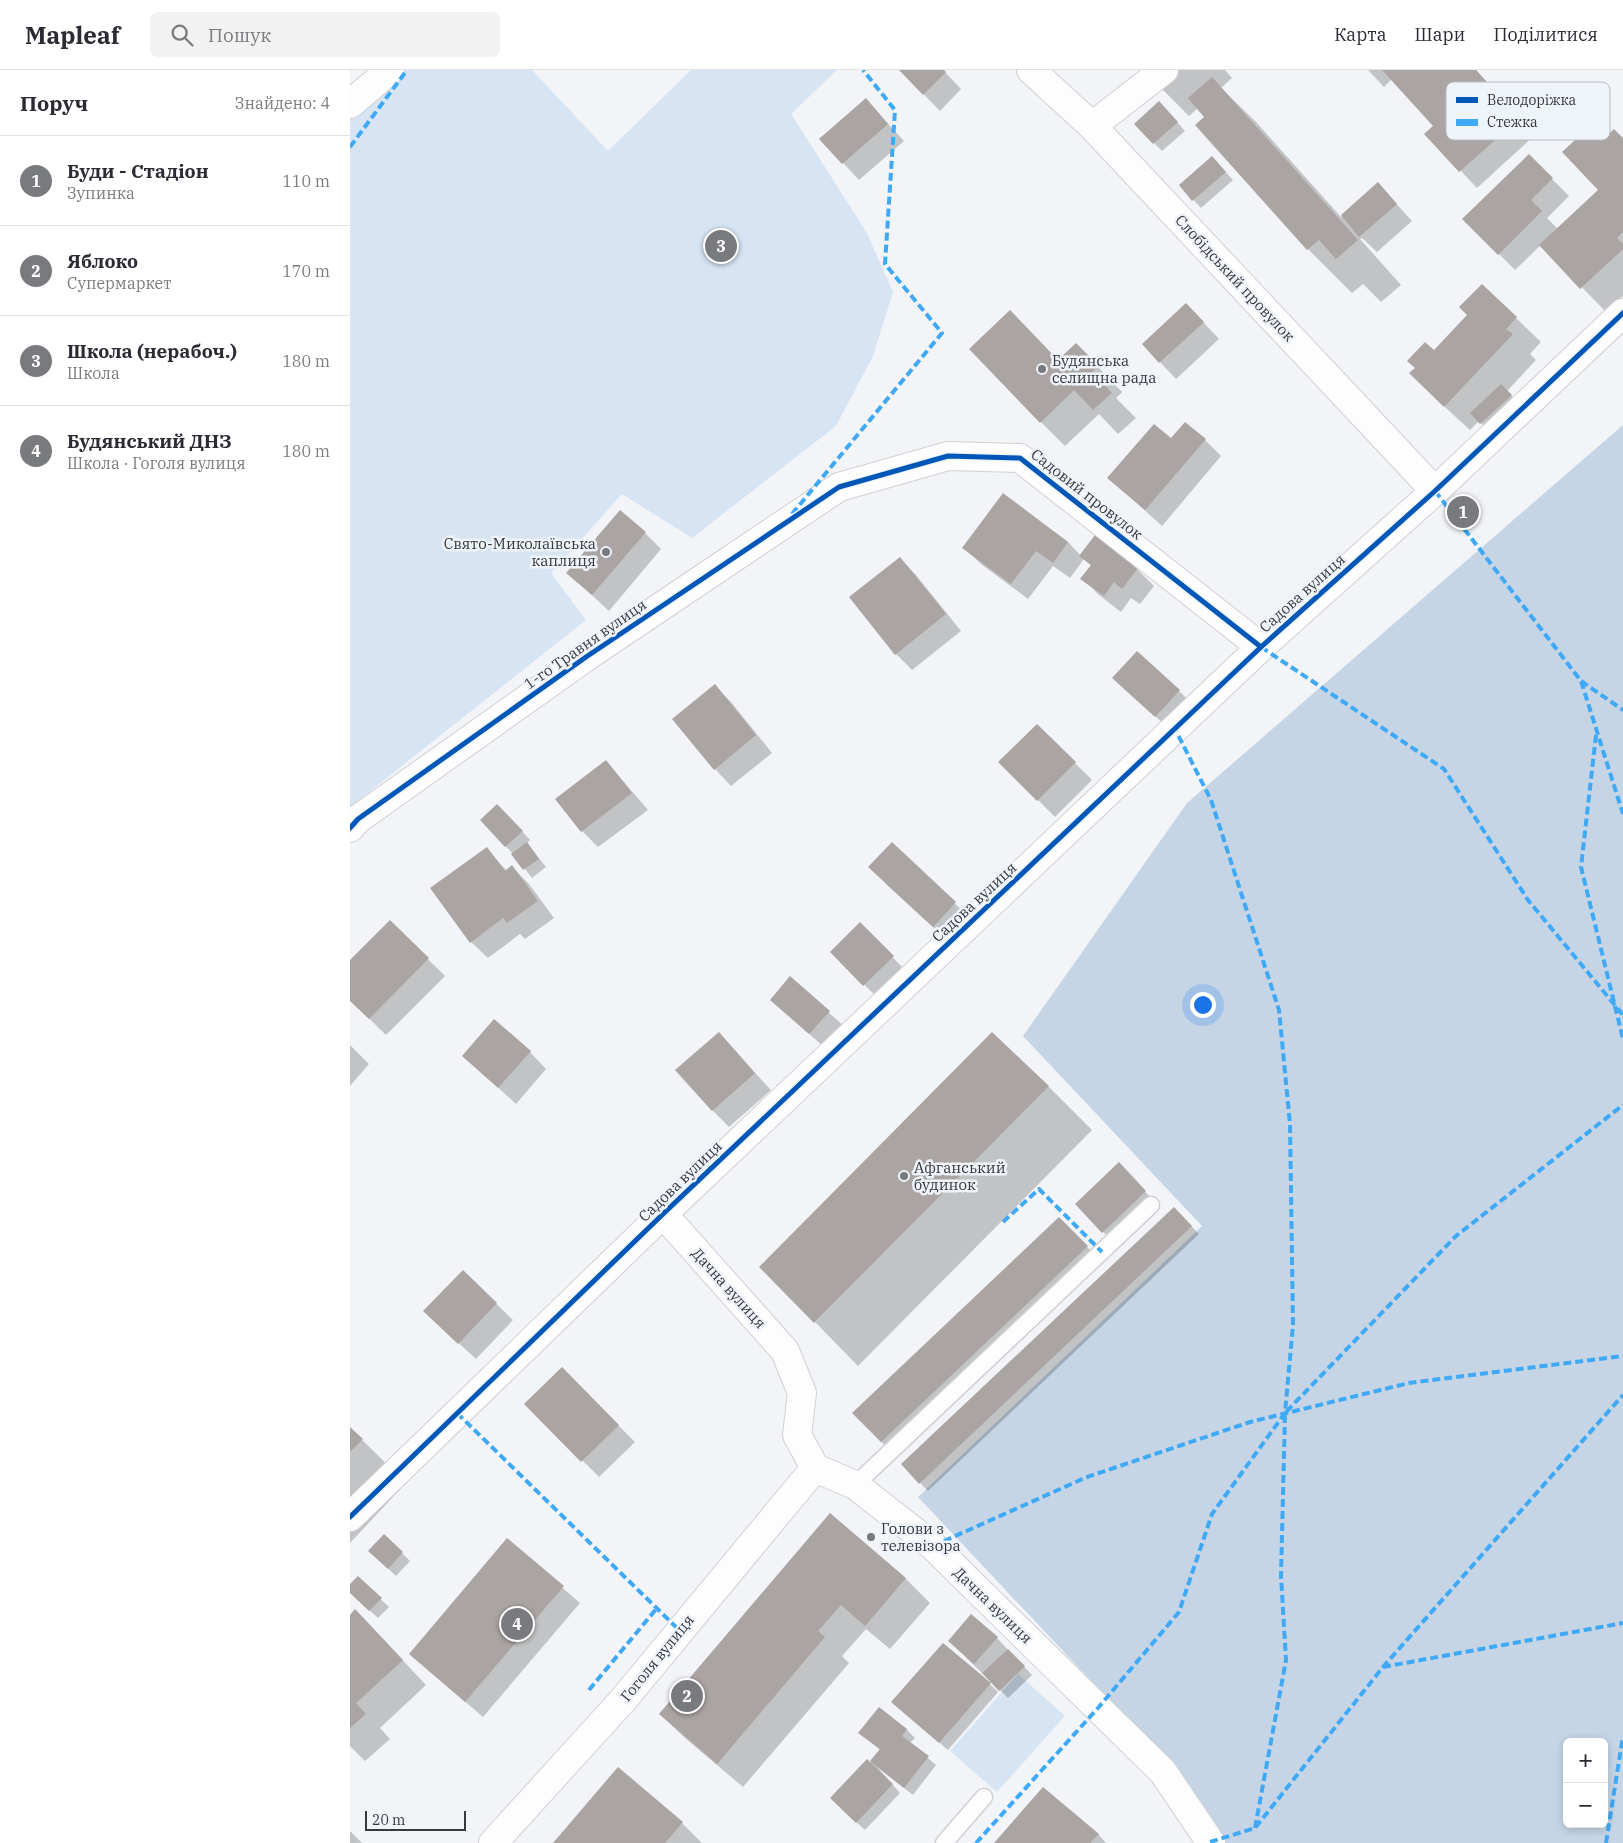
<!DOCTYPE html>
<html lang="uk">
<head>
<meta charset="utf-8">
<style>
  :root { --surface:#fff; --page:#f2f2f3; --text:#2b2b33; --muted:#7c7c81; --line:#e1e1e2; --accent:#787a7d }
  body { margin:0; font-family:"IBM Plex Serif",serif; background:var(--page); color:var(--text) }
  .controls { position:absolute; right:15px; bottom:15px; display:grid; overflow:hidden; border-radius:8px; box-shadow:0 2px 8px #0003 }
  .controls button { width:45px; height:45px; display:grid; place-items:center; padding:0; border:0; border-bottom:1px solid var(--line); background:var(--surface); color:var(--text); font:25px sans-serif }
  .scale { position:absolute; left:15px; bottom:12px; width:101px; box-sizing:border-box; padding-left:5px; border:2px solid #37393b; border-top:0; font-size:14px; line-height:18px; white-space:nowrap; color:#37393b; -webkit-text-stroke:4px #eff4fa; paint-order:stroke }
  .you { position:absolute; left:852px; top:934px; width:18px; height:18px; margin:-12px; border:4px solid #fff; border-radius:50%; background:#1a73e8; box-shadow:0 0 0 8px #1a73e833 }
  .badge { display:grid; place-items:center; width:32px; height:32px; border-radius:50%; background:var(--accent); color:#fff; font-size:16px; font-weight:700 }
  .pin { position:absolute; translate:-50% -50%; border:2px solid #fff; box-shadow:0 1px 5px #0006 }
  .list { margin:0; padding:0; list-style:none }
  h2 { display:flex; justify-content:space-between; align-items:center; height:65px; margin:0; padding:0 20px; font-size:21px }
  h2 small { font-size:16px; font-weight:400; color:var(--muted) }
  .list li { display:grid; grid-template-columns:32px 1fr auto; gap:15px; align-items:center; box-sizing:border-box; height:90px; padding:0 20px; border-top:1px solid var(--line) }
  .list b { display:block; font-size:19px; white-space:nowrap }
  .list p { margin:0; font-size:16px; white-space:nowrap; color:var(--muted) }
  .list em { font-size:16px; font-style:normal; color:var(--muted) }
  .icon { flex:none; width:28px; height:28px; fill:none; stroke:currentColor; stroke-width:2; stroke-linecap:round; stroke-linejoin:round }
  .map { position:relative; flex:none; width:1273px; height:1773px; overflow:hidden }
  header { display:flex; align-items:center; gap:30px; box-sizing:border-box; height:70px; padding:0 25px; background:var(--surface); border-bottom:1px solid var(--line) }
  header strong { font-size:24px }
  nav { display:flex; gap:28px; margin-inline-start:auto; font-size:18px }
  .search { width:350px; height:45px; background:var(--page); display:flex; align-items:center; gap:12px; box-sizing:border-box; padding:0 18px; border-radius:8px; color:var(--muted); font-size:19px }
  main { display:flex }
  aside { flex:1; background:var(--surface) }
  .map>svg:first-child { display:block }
</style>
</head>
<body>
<header>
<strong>Mapleaf</strong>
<div class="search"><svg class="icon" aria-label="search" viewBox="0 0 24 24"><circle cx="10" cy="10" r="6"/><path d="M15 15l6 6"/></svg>Пошук</div>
<nav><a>Карта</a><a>Шари</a><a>Поділитися</a></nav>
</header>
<main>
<aside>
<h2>Поруч<small>Знайдено: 4</small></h2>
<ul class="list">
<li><span class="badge">1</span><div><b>Буди - Стадіон</b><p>Зупинка</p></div><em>110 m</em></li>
<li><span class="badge">2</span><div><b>Яблоко</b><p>Супермаркет</p></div><em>170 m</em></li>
<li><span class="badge">3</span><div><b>Школа (нерабоч.)</b><p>Школа</p></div><em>180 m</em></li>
<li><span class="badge">4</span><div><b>Будянський ДНЗ</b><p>Школа · Гоголя вулиця</p></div><em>180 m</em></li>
</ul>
</aside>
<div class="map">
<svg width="1273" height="1773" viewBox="0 0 1273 1773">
  <rect width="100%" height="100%" fill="#f2f4f7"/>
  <g fill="#d6e4f4">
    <polygon points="48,0 182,0 258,81 341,0 487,0 441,44 517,163 543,222 523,286 486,356 342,468 272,424 201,503 236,550 0,737 0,40"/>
    <polygon points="668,1604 715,1646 647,1722 600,1681"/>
  </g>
  <path fill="#c5d5e6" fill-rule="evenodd" d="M1273,355V1773H875L825,1700L568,1427L852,1156L673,966L837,733ZM1217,1672H1254V1754H1217Z"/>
  <g fill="#0003">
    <polygon points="550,0 593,0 611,19 590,41"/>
    <polygon points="793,0 875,0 882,8 871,18 906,52 991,147 1028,114 1062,151 1027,182 1012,168 1010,169 1051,215 1031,232 1013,214 1002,223 958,179 848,38 839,46"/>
    <polygon points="1018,0 1126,0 1185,65 1127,118 1076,64 1085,56 1042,9 1034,17"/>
    <polygon points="516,30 554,71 509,110 471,69"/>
    <polygon points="817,41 835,61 812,81 786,54"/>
    <polygon points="1264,60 1273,69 1273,226 1256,242 1191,175 1165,200 1114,149 1179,86 1219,126 1197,148 1208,159 1250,120 1251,72"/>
    <polygon points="870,96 883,110 851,138 830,115"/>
    <polygon points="1119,245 1166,248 1191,272 1180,284 1186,290 1157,321 1169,334 1139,361 1129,351 1120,360 1085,328 1084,282"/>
    <polygon points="853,252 869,269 826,309 793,274"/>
    <polygon points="726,274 772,322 766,328 786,348 768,364 749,344 715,376 691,352 708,291"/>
    <polygon points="821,370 855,370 871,386 812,456 759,408"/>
    <polygon points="653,425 718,472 731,486 745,467 787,499 804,516 790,534 781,528 771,542 749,525 732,508 742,496 734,489 720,508 703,496 678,529 631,494 614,478"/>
    <polygon points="1117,436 1129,449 1119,458 1106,445"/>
    <polygon points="295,463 311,479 259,541 218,503"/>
    <polygon points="550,488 566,505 611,561 562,600 546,584"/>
    <polygon points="365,616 381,632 422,683 381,716 365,699"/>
    <polygon points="829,621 846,637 823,662 780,624"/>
    <polygon points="687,655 742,710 705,747 650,692"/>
    <polygon points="256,691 298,740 248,777 232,761"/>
    <polygon points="155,743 180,770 177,773 196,797 182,808 163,784 131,750"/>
    <polygon points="542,774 622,850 600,873 536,814"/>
    <polygon points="137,779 157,801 162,797 179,814 204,848 175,869 170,864 138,888 121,872"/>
    <polygon points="40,852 95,906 36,965 0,930 0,892"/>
    <polygon points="510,854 559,904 531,931 481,882"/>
    <polygon points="440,908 496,958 477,980 422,930"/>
    <polygon points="369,964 421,1020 379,1057 363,1041"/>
    <polygon points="0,975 19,994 0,1016"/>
    <polygon points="180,982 196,999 166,1034 114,986"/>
    <polygon points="698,1016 742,1060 508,1296 465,1252"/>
    <polygon points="769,1094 803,1130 761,1170 726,1134"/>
    <polygon points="824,1138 849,1164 578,1421 552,1394"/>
    <polygon points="709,1148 745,1185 539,1380 504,1343"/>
    <polygon points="113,1202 163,1250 126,1289 91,1257"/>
    <polygon points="212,1299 285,1372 249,1407 176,1334"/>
    <polygon points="0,1358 56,1413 0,1473"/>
    <polygon points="480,1445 555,1508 580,1533 540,1579 516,1559 492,1586 499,1593 393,1717 335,1668 310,1644"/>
    <polygon points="157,1470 230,1533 133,1647 60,1584"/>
    <polygon points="52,1483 60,1491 46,1506 28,1489"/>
    <polygon points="8,1508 39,1537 28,1548 0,1522 0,1516"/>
    <polygon points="0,1546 30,1566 76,1615 30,1658 40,1669 15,1691 0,1676"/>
    <polygon points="647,1568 682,1605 658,1628 599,1571"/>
    <polygon points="640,1614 648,1622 598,1680 551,1640"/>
    <polygon points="529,1639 557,1660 565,1668 560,1673 586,1695 563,1725 528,1698 550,1723 515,1760 489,1736 530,1680 510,1663"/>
    <polygon points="332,1753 352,1773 204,1773"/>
    <polygon points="0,1761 12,1773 0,1773"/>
    <polygon points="748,1764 756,1773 645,1773"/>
  </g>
  <g fill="#aaa4a3">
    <polygon points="549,0 594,0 596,2 573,25"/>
    <polygon points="1032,0 1126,0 1170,48 1109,102 1074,64 1083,56"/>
    <polygon points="862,7 1008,170 986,189 969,170 957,180 845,55 854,47 838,28"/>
    <polygon points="516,28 538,54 492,94 469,69"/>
    <polygon points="809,31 828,52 803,74 784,54"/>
    <polygon points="1238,58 1251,71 1264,59 1273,68 1273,162 1267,168 1273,174 1273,179 1230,219 1189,175 1248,120 1212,82"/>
    <polygon points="1179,84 1203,108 1181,130 1192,141 1148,185 1112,149"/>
    <polygon points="862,86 876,102 842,131 829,115"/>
    <polygon points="1028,112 1047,134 1009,167 991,145"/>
    <polygon points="1132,214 1167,247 1156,259 1163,264 1094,337 1059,303 1065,298 1057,291 1075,272 1084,280 1117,245 1109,237"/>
    <polygon points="836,233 854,252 809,293 792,274"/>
    <polygon points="660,240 708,290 726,273 749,296 742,302 762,323 743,340 724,320 690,353 619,279"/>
    <polygon points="1151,314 1162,325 1130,354 1120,343"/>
    <polygon points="835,352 856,369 795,440 757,408 804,354 821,368"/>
    <polygon points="653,423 718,472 703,493 686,481 661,514 612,478"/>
    <polygon points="1117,434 1122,440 1110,451 1105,445"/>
    <polygon points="270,440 296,462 242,525 216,503"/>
    <polygon points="745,465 788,498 772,519 764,512 754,526 730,509 741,495 729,486"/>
    <polygon points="550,487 596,544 545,585 499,527"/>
    <polygon points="787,581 830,620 805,647 762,608"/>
    <polygon points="365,614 406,665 364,700 322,649"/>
    <polygon points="687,654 726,692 687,731 648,692"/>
    <polygon points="256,690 282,723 231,762 205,729"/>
    <polygon points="147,734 173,761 155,777 130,750"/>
    <polygon points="177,772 189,789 173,800 161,784"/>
    <polygon points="542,772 606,832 583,857 518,797"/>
    <polygon points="137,777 155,801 162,795 188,831 157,853 153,848 120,873 80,818"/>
    <polygon points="40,850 79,888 19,949 0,931 0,890"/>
    <polygon points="510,852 544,886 513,916 480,882"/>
    <polygon points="440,906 480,941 459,964 420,930"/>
    <polygon points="144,949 181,981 148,1018 112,986"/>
    <polygon points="369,962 405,1003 362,1041 325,1000"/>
    <polygon points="642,962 699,1016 464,1253 409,1197"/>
    <polygon points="769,1092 796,1121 752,1163 725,1134"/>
    <polygon points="824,1137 842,1156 569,1414 551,1394"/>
    <polygon points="709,1147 738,1176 531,1372 502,1343"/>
    <polygon points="113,1200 147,1233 108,1274 73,1241"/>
    <polygon points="212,1297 269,1355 231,1392 174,1334"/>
    <polygon points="0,1357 13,1369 0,1382"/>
    <polygon points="480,1443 556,1508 515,1556 491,1535 468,1561 475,1567 367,1694 309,1644"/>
    <polygon points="34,1464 53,1482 38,1499 18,1481"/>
    <polygon points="157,1468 214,1516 115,1632 59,1584"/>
    <polygon points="8,1506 32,1528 19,1541 0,1523 0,1514"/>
    <polygon points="5,1539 53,1590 6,1633 16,1644 0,1658 0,1545"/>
    <polygon points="621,1544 648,1567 624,1594 598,1571"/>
    <polygon points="593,1573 641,1613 589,1673 541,1632"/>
    <polygon points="658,1579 675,1596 649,1621 632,1603"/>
    <polygon points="529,1637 557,1659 552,1666 579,1686 554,1718 520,1691 530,1679 508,1663"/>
    <polygon points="517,1689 543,1714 506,1753 480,1728"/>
    <polygon points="268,1697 333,1752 315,1773 203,1773"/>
    <polygon points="693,1717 749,1764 740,1773 644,1773"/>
  </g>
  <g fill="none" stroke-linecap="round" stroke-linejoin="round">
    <defs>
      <g id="lane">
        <polyline points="505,1415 801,1135"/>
        <polyline points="594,1773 634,1727"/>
      </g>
      <g id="street">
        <polyline points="681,0 742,56 1085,421"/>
        <polyline points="0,34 40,0"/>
        <polyline points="742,56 814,0"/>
        <polyline points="313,1144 435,1281 452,1323 447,1365 465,1398 505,1415 583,1476 813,1702 861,1773"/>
        <polyline points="0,1447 313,1144 911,577"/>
        <polyline points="143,1773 273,1630 465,1398"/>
      </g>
      <polyline id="secondary" points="0,758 8,749 236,587 489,417 598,386 670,388 911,577 1085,421 1273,243"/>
    </defs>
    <use href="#lane" stroke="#d0d1d4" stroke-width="19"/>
    <use href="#street" stroke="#d0d1d4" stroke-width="30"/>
    <use href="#secondary" stroke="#d0d1d4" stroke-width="30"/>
    <use href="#lane" stroke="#fdfdfe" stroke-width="16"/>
    <use href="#street" stroke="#fdfdfe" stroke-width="28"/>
    <use href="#secondary" stroke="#fdfdfe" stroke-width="28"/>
    <g stroke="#3fa9f5" stroke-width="4" stroke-dasharray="8 4" stroke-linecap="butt">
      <polyline points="0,77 57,0"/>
      <polyline points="1085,421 1231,611 1273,744"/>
      <polyline points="442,444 592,263 535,194 545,40 513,0"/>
      <polyline points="911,577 1094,699 1178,830 1273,945"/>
      <polyline points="1231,611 1273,640"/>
      <polyline points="1246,665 1231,797 1273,969"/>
      <polyline points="653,1152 689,1119 752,1182"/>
      <polyline points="107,1343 329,1560"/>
      <polyline points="583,1476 737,1407 900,1352 1059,1313 1273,1286"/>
      <polyline points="1033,1597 1273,1553"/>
      <polyline points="239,1620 307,1538"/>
      <polyline points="905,1758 936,1590 931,1506 935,1343 1106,1166 1273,1035"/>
      <polyline points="860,1772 905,1758 1033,1597 1273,1325"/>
      <polyline points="626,1773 748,1638 829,1542 862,1444 935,1343 943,1255 940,1054 929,940 861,730 825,659"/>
      <polyline points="1256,1773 1273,1666"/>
    </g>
    <defs>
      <g id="cycleway">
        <polyline points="0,758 8,749 236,587 489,417 598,386 670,388 911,577"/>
        <polyline points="0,1447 313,1144 911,577 1085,421 1273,243"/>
      </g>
    </defs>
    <use href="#cycleway" stroke="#eff4fa" stroke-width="8"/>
    <use href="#cycleway" stroke="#0057b8" stroke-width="5"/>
  </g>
  <g fill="#787a7d" stroke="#eff4fa" stroke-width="2">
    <circle cx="692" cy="299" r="5"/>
    <circle cx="256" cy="482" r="5"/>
    <circle cx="554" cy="1106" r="5"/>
    <circle cx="521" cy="1467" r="5"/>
  </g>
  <g text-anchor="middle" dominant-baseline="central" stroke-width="5" stroke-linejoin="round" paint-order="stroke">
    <g font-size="15" fill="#37393b" stroke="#eff4fa">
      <text transform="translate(885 208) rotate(47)">Слобідський провулок</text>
      <text transform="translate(737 424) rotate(38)">Садовий провулок</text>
      <text transform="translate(952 523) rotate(-42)">Садова вулиця</text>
      <text transform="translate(235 574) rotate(-35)">1-го Травня вулиця</text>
      <text transform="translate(624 832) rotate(-43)">Садова вулиця</text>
      <text transform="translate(330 1111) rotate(-44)">Садова вулиця</text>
      <text transform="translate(379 1218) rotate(48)">Дачна вулиця</text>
      <text transform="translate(643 1535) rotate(44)">Дачна вулиця</text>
      <text transform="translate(307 1588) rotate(-51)">Гоголя вулиця</text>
    </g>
    <g font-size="15" fill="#37393b" stroke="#eff4fa" text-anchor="start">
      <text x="702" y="290">Будянська<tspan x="702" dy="17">селищна рада</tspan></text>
      <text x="246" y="473" text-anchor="end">Свято-Миколаївська<tspan x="246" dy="17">каплиця</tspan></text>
      <text x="564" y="1097">Афганський<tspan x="564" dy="17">будинок</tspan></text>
      <text x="531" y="1458">Голови з<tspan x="531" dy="17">телевізора</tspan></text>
    </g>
  </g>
  <rect x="1096" y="12" width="164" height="58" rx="8" fill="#eff4fa" stroke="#b8bcc1" stroke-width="1"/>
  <rect x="1106" y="27" width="22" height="6" fill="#0057b8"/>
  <rect x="1106" y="49" width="22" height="7" fill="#3fa9f5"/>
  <g font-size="14" fill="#37393b">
    <text x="1137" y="35">Велодоріжка</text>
    <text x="1137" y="57">Стежка</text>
  </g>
</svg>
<div class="controls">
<button>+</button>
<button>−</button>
</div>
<div class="scale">20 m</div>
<div class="you"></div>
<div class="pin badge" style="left:1113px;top:442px">1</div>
<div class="pin badge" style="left:337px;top:1626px">2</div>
<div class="pin badge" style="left:371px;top:176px">3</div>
<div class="pin badge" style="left:167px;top:1554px">4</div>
</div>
</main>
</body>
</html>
